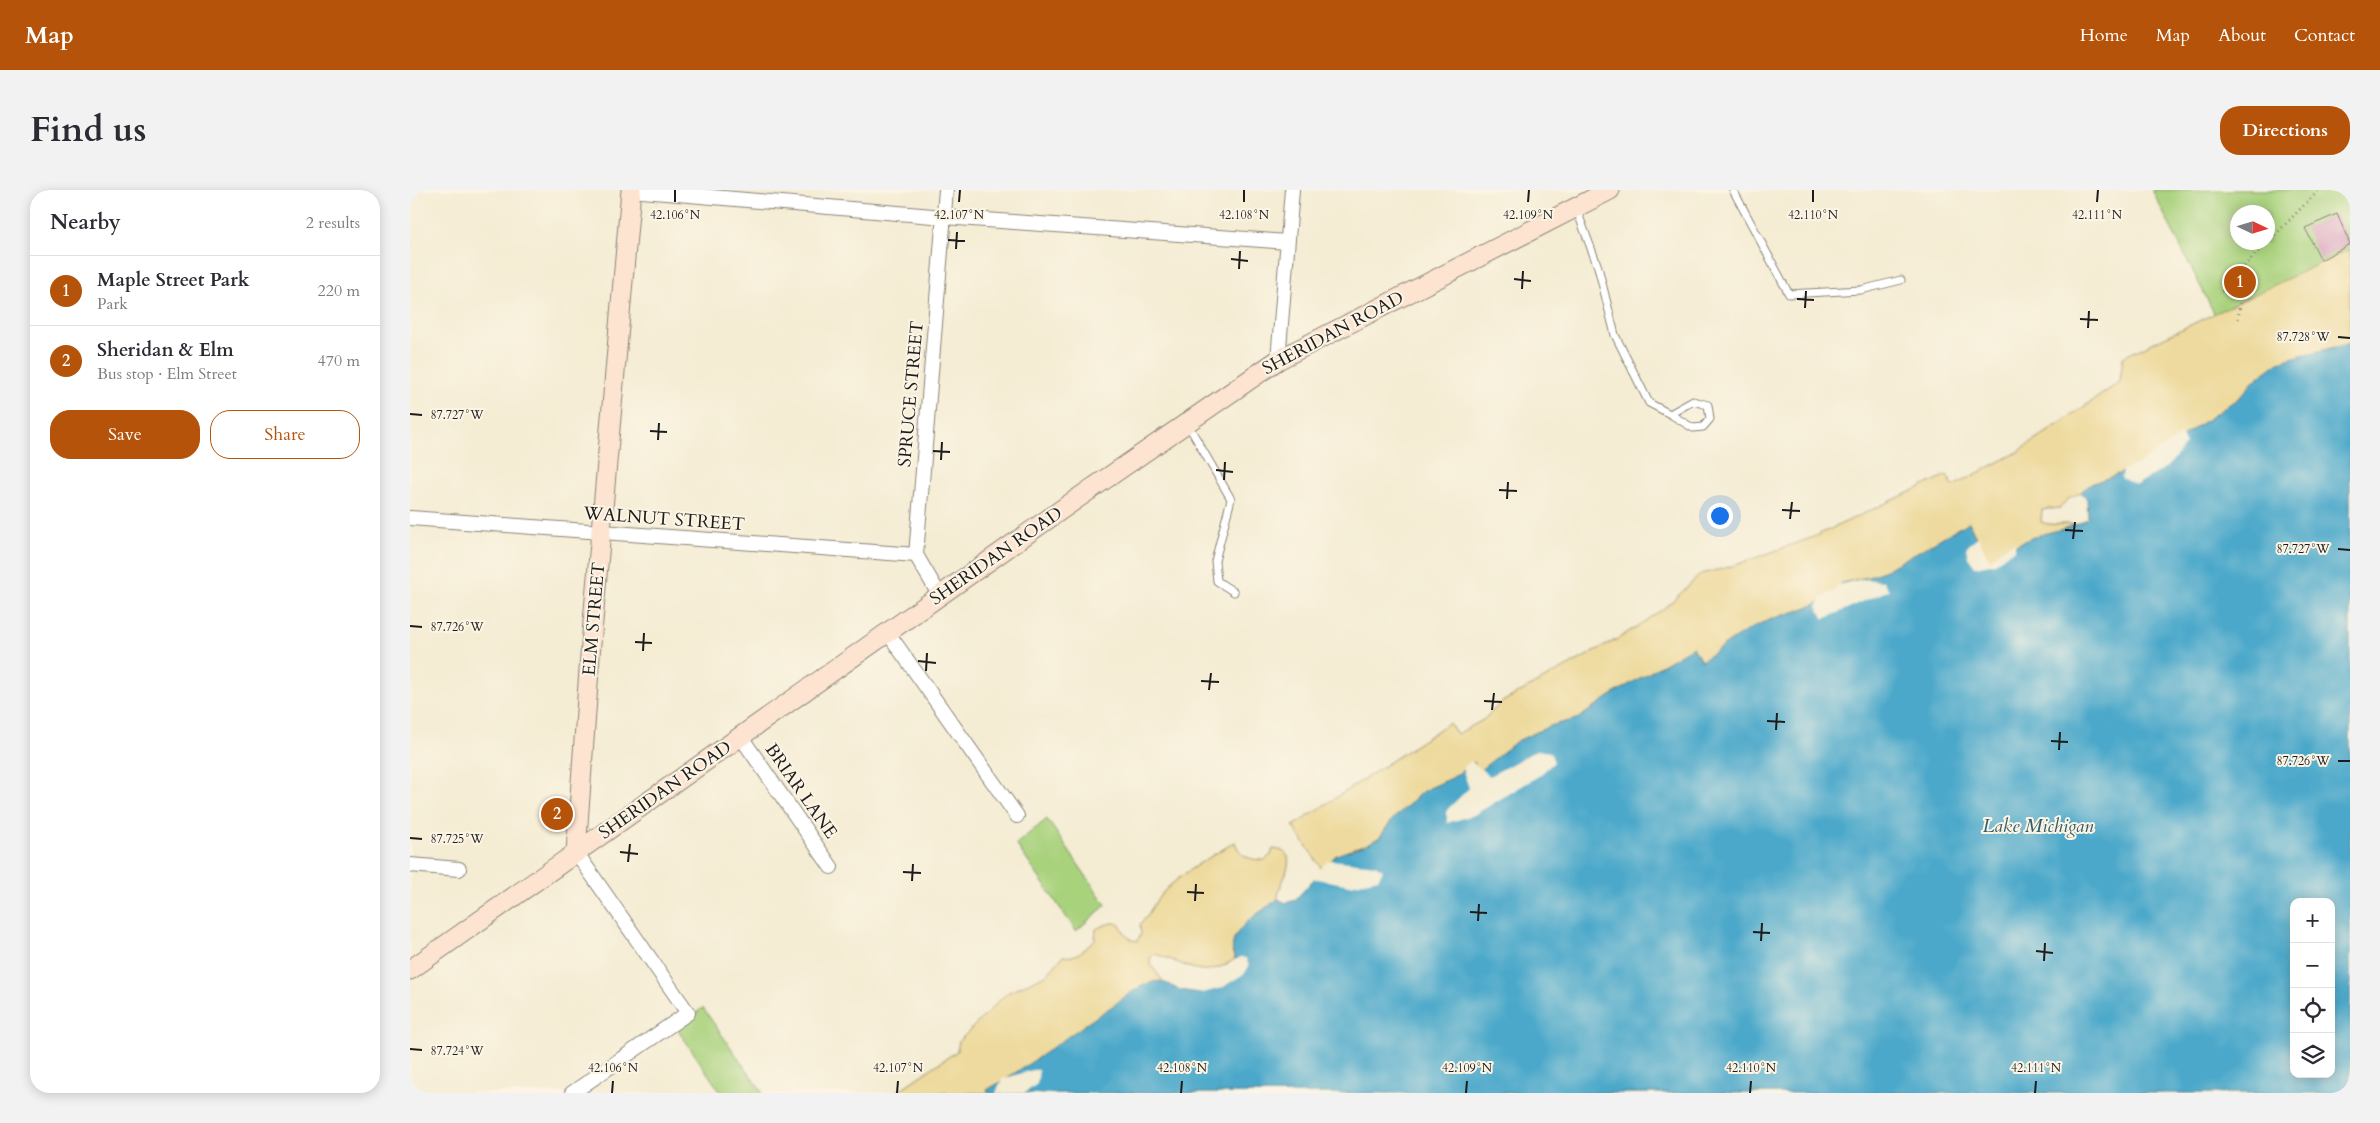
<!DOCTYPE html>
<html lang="en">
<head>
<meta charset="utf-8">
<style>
  :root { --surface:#fff; --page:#f2f2f3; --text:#2b2b33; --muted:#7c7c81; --line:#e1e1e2; --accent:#b45309 }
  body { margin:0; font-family:Cardo,serif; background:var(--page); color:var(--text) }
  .controls { position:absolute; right:15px; bottom:15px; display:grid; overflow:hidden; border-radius:10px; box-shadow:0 2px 12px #0003 }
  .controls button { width:45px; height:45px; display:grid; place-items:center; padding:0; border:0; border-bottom:1px solid var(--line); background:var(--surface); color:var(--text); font:25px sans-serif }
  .compass { position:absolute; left:1820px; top:15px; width:45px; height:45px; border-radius:50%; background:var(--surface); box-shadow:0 2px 12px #0003; rotate:94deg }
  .you { position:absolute; left:1309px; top:325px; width:18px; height:18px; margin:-12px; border:4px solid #fff; border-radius:50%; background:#1a73e8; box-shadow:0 0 0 8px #1a73e833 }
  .badge { display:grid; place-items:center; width:32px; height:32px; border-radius:50%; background:var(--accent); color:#fff; font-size:16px; font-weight:700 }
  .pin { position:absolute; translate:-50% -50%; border:2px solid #fff; box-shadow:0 1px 5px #0006 }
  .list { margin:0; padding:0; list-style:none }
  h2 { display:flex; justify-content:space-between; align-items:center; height:65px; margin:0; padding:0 20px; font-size:21px }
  h2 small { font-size:16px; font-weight:400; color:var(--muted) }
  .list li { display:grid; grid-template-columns:32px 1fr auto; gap:15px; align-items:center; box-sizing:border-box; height:70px; padding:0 20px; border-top:1px solid var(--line) }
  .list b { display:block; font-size:19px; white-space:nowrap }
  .list p { margin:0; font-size:16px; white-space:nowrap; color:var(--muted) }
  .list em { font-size:16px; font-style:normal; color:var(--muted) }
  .actions { display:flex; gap:10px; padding:15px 20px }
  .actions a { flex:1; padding:11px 0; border:1px solid var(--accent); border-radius:20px; text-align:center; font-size:18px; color:var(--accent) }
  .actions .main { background:var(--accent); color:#fff }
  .icon { flex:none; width:28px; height:28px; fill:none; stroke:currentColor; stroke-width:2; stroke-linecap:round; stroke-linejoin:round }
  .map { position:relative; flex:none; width:1940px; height:903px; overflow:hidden; border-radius:20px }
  header { display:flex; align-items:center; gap:30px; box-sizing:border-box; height:70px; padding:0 25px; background:var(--accent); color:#fff }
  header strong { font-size:24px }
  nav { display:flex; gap:28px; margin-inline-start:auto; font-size:18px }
  .intro { display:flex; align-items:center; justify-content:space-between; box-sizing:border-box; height:120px; padding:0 30px }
  h1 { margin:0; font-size:35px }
  .button { padding:12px 22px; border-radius:20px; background:var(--accent); color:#fff; font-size:18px; font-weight:700 }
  main { display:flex; gap:30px; padding:0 30px }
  aside { flex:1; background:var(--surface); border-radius:20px; box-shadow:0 2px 12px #0003 }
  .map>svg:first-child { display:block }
</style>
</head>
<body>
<header>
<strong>Map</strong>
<nav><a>Home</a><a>Map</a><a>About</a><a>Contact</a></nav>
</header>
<div class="intro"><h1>Find us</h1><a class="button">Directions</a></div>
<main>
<aside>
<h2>Nearby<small>2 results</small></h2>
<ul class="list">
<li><span class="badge">1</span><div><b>Maple Street Park</b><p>Park</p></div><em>220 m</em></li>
<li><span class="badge">2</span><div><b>Sheridan &amp; Elm</b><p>Bus stop · Elm Street</p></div><em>470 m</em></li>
</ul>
<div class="actions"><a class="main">Save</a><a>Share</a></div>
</aside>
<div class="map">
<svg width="1940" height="903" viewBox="0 0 1940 903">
  <rect width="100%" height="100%" fill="#fcf5e5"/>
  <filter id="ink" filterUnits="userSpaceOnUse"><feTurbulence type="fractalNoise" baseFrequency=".02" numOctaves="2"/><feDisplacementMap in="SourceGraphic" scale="10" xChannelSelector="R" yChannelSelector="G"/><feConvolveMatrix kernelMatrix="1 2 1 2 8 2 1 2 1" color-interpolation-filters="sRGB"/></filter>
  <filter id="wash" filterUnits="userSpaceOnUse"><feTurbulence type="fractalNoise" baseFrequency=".0096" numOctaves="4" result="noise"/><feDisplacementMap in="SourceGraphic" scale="20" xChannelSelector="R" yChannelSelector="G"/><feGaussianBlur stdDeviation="1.12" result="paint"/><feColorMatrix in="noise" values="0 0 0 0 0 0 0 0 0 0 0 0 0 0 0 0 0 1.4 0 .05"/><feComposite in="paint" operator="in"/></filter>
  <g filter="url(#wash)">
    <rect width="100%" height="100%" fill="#f4ecd3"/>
    <g fill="#a9d27d" stroke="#62774c" fill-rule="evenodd">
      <path d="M1742,0H1940V59L1805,125ZM1828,22H1858V52H1828Z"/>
      <polygon points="637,629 696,715 666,741 606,654"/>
      <polygon points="293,818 353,903 311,903 266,837"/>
    </g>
    <g fill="#eeda9e" stroke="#857b5d">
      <path d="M1940,59V154L1920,158L1846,189L1830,207L1728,277L1678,295L1671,302L1657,310L1650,318L1632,320L1631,332C1643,337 1654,332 1667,335L1628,346L1578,374L1559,332L1478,379L1459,387L1432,393C1415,419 1377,421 1350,434C1329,444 1310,459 1290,472L1283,457L1208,501L1167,529L1140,536L1107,551L1069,582L1064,573L1042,588L1013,601L981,631L970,647L958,654L943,658L912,679L883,636L1039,533L1047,544L1073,530L1092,512L1211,447L1256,417L1291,384L1323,376L1401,348L1537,285L1543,296L1608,262L1710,192L1713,167Z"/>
      <path d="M825,652C830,667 840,670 855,670L861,665L863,659C896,661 866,695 868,709L854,720L822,762L825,769C791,792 779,774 745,764L740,768V774L753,791L742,792L728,799L608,882L577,900L579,903H485L547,861L549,851L597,803L638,784L653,766C667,769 676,758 685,749L686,739C721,721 706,749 727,751L731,744L730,734C739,726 742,715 750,706C767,685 802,666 825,652Z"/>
    </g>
    <path fill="#4ba8ca" stroke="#346273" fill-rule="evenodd" d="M1940,154V903H579L577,900C621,875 661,843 704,815C715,807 729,795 743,792C754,789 759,796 768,799C797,808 820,797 839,776L836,768L825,769C812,742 850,723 868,709L876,713L885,710L926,665L958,654L970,647L981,631L1013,601L1042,588L1064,572L1069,581L1107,551L1140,536L1167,529L1208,501L1283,457L1291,471C1310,459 1329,444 1350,434C1377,421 1415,419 1432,393L1459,387L1478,379L1559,332L1578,374C1593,361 1608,353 1626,346C1645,340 1662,339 1678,328L1677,309L1671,302L1678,295L1728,277L1830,207L1846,189L1869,172L1891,165ZM1884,712H1921V884H1884Z"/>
    <g fill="#f4ecd3">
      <polygon points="1771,245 1776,254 1758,276 1726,295 1711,288 1714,279 1727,275"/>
      <polygon points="1568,346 1579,370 1593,358 1605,352 1605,359 1585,373 1565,377 1558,367 1556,358"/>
      <polygon points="1451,389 1473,391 1479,400 1414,429 1407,417 1412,407 1424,401 1428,395"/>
      <polygon points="1127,560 1140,562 1144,572 1130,585 1064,625 1037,633 1037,620 1059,598 1052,578 1061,571 1080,586"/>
      <polygon points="921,670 965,675 973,680 968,689 940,695 901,688 917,671"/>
      <polygon points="831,767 836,768 839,776 835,783 812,798 793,803 767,798 754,788 768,796 793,801 811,796 833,781 836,775 835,771 823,771"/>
      <polygon points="623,880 629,880 627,894 615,903 586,903 592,889"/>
    </g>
    <g id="blocks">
      <polygon fill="#d291b7" points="1927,24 1940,54 1911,70 1895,38"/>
    </g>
  </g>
  <g filter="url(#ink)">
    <use href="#blocks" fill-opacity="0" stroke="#888478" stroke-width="1"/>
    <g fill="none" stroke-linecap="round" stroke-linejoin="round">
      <defs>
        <g id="lane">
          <polyline points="1323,0 1379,104 1451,100 1491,90"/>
          <polyline points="1166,18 1188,77 1205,145 1239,213 1260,224 1283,211 1298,215 1300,229 1293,237 1283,238 1260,224"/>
          <polyline points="777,233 821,309 805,371 807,391 824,402"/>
        </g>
        <g id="street">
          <polyline points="221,0 534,27 877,52"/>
          <polyline points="868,170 882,0"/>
          <polyline points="0,328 506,365"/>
          <polyline points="530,406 506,365 536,0"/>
          <polyline points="478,443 607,626"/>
          <polyline points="331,547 421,677"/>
          <polyline points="0,675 49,679"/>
          <polyline points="162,903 278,823 166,662"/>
        </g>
        <g id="secondary">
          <polyline points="166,662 180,466 221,0"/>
          <polyline points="0,780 658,315 868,170 1200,0"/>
        </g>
      </defs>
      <use href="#lane" stroke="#888478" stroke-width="9"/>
      <use href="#street" stroke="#888478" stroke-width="16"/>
      <use href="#secondary" stroke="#888478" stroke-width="21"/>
      <g stroke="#888478" stroke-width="3" stroke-dasharray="1 4" stroke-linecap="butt">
        <polyline points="1858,52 1909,0"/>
        <polyline points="1828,129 1832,99 1811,101 1857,52"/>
      </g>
      <use href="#lane" stroke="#fff" stroke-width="7"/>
      <use href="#street" stroke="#fff" stroke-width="14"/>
      <use href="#secondary" stroke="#fde4d1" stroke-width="19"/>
    </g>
  </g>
  <path fill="none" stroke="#1c1c1c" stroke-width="2" d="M265,12V0M549,12L550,0M834,12V0M1118,12L1119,0M1403,12V0M1687,12L1688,0M538,50L555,51M546,59L547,42M821,69L838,71M829,79L830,61M1104,89L1121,91M1112,99L1113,81M1387,109L1404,110M1395,118L1396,101M1670,129L1688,130M1678,138L1679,121M1928,147L1940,148M0,224L12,225M240,241L257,242M248,250L249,233M523,261L540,262M531,270L532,252M806,280L823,282M814,290L815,272M1089,300L1107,301M1097,309L1098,292M1372,320L1390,321M1380,329L1382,312M1655,340L1673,341M1663,349L1665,332M1928,359L1940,360M0,436L12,437M225,452L242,453M233,461L234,443M508,471L526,473M516,481L517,463M791,491L809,492M799,500L801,483M1074,511L1092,512M1082,520L1084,503M1357,531L1375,532M1366,540L1367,523M1641,551L1658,552M1649,560L1650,542M1928,571H1940M0,648L12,649M210,662L228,664M218,672L220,654M493,682L511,683M502,691L503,674M777,702L794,703M785,711L786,694M1060,722L1077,723M1068,731L1069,714M1343,742L1360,743M1351,751L1352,733M1626,761L1643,763M1634,771L1635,753M0,859L12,860M202,903L203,891M487,903L488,891M771,903L772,891M1056,903L1057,891M1340,903L1341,891M1625,903L1626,891"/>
  <g text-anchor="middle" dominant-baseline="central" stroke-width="4" stroke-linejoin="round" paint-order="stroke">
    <g font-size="18" fill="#1c1c1c" stroke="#fcf5e5">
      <text transform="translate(923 143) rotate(-28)">SHERIDAN ROAD</text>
      <text transform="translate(501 204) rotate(-85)">SPRUCE STREET</text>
      <text transform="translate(254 329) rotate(4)">WALNUT STREET</text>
      <text transform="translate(586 366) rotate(-35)">SHERIDAN ROAD</text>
      <text transform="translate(184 429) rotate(-85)">ELM STREET</text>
      <text transform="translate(255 600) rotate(-35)">SHERIDAN ROAD</text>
      <text transform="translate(391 601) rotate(55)">BRIAR LANE</text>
    </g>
    <g font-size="19" font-style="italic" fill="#315b6a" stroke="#fcf5e5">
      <text x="1628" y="636">Lake Michigan</text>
    </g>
  </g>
  <g font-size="12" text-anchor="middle" fill="#1c1c1c" stroke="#fcf5e5" stroke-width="4" stroke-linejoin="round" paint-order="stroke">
    <text x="265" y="29">42.106°N</text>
    <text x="549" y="29">42.107°N</text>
    <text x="834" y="29">42.108°N</text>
    <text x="1118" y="29">42.109°N</text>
    <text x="1403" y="29">42.110°N</text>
    <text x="1687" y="29">42.111°N</text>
    <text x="1893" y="151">87.728°W</text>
    <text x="47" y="229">87.727°W</text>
    <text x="1893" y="363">87.727°W</text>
    <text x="47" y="441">87.726°W</text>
    <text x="1893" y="575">87.726°W</text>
    <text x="47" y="653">87.725°W</text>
    <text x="47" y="865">87.724°W</text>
    <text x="203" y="882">42.106°N</text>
    <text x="488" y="882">42.107°N</text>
    <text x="772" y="882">42.108°N</text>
    <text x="1057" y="882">42.109°N</text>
    <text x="1341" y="882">42.110°N</text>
    <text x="1626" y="882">42.111°N</text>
  </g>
</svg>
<div class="controls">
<button>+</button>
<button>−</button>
<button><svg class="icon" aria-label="locate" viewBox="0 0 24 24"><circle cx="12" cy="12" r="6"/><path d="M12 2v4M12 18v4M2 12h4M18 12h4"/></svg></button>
<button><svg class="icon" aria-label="layers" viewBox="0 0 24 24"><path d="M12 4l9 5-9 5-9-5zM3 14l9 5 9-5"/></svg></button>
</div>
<svg class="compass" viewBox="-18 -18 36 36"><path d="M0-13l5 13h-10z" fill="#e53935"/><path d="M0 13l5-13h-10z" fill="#7c7c81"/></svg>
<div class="you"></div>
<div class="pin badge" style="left:1830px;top:92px">1</div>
<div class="pin badge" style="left:147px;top:624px">2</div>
</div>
</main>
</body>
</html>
